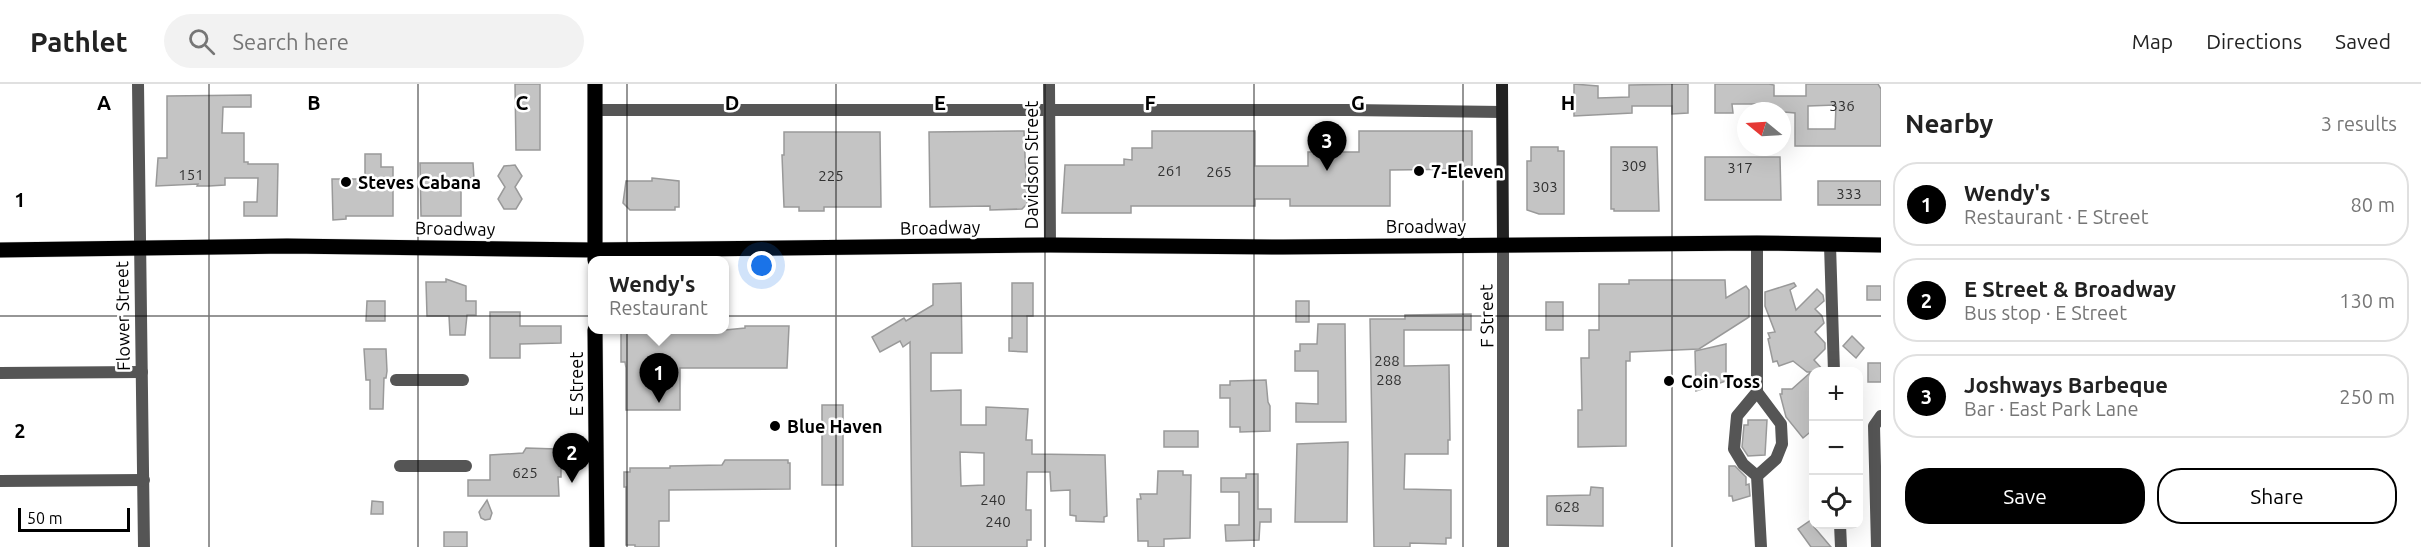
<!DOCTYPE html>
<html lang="en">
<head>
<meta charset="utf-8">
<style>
  :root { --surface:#fff; --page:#f2f2f2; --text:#222; --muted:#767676; --line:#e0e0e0; --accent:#000 }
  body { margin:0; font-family:Ubuntu,sans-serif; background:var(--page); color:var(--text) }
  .controls { position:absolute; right:18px; bottom:18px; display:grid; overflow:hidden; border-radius:12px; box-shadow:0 6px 24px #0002 }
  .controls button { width:54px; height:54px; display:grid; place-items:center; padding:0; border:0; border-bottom:2px solid var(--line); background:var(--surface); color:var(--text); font:30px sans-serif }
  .compass { position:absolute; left:1737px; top:18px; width:54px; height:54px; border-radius:50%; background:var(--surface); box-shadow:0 6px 24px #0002; rotate:288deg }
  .scale { position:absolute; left:18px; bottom:15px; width:112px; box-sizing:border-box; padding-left:6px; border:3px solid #000; border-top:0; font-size:16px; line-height:21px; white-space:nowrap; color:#000; -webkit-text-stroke:4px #fff; paint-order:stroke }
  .you { position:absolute; left:762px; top:182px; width:21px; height:21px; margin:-15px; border:4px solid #fff; border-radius:50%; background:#1a73e8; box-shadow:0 0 0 9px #1a73e833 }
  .badge { display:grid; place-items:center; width:39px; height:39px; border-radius:50%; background:var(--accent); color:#fff; font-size:20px; font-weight:700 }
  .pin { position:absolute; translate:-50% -50px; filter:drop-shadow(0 2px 3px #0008) }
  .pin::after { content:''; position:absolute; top:32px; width:21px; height:18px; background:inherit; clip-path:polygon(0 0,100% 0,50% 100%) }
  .popup { position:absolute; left:588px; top:172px; width:141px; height:78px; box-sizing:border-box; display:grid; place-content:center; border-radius:12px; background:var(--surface); filter:drop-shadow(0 2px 4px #0005); font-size:20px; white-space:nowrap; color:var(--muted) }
  .popup b { font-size:22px; color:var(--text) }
  .popup::after { content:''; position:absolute; left:50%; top:100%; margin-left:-12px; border:12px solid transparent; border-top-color:var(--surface) }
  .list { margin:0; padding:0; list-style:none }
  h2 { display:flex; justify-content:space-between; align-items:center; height:78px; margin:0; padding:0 24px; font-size:26px }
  h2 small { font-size:20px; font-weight:400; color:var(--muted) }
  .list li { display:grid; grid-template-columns:39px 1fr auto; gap:18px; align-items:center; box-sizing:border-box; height:84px; margin:0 12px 12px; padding:0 12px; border:2px solid var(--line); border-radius:24px }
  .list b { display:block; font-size:22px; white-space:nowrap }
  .list p { margin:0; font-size:20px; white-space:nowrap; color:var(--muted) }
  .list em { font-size:20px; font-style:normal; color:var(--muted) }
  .actions { display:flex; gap:12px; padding:18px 24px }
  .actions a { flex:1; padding:14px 0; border:2px solid var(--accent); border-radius:24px; text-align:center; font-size:21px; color:var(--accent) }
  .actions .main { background:var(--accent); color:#fff }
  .icon { flex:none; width:33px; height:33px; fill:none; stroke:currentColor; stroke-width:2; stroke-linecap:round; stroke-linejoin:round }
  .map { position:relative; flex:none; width:1881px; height:463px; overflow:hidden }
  header { display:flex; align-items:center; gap:36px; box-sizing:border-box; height:84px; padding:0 30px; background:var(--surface); border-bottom:2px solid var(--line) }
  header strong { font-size:28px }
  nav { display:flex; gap:33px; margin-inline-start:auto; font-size:21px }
  .search { width:420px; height:54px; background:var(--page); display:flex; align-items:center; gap:15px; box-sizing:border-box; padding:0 21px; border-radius:33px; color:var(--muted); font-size:22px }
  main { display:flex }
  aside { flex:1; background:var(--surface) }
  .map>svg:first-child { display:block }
</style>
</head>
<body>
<header>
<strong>Pathlet</strong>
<div class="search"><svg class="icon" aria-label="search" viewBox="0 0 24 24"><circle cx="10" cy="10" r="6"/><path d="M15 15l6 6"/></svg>Search here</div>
<nav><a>Map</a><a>Directions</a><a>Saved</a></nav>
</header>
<main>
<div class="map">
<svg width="1881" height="463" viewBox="0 0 1881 463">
  <rect width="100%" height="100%" fill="#fff"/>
  <g fill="#c4c4c4" stroke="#999" stroke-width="1.5" fill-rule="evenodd">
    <polygon points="515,0 540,0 540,66 516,66"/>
    <polygon points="1574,0 1598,2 1598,14 1629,13 1629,1 1688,0 1688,29 1672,30 1672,22 1632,22 1632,29 1574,32"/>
    <path d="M1715,0H1769L1774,1V12H1806V0H1878L1881,5V62H1795V29L1772,27V20H1732L1733,29H1715ZM1836,21L1835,45H1808V22Z"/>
    <polygon points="251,11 251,23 223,23 222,49 244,49 244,78 248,78 248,80 278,80 277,132 244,132 244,118 257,118 258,94 225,94 225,101 209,102 197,102 198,100 156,102 158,74 167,74 167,12"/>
    <polygon points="1024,47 1027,120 1022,125 990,126 990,122 930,123 929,48"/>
    <polygon points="1152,47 1255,47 1255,82 1308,82 1308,68 1359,68 1359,47 1472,47 1472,85 1390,86 1390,122 1290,122 1290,115 1255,115 1255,122 1131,122 1131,129 1062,129 1065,81 1124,81 1124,75 1132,76 1132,64 1152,64"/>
    <polygon points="784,48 880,48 881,123 824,123 824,127 799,127 799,123 784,123 782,71 784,71"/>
    <polygon points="1531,63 1558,63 1558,67 1564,67 1564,130 1539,130 1527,126 1527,77 1531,77"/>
    <polygon points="1611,63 1657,63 1659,127 1614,127 1614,125 1611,125"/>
    <polygon points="365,70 381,70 381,83 393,83 393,132 346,132 346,135 333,136 332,95 365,95"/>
    <polygon points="1705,73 1780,73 1781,116 1705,116"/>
    <polygon points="420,79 473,79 474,94 461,94 461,132 421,132"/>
    <polygon points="515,81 522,92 515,103 522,115 516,125 504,125 498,115 505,103 498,92 504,82"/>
    <polygon points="652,94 679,97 679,123 675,123 675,126 630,126 623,119 626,97 652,97"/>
    <rect x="1818" y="97" width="63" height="24"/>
    <polygon points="446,195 466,202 466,217 476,217 476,231 467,231 465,251 450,251 449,232 427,232 426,198 446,198"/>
    <polygon points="1629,196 1725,196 1726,214 1746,202 1749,206 1749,233 1699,265 1630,268 1630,277 1626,277 1626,362 1578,363 1578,326 1582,326 1581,274 1589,274 1589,246 1599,246 1599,200 1629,200"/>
    <path d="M961,199L962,269H931V307L961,306V341H986V323L1028,325L1026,356H1032V370L1105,371L1107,432L1104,433V438L1076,437V432L1070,431V406L1051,407L1050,388H1027L1026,426H1031V456H1027V463H912L910,258L903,263L900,257L880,268L872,253L904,234L906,237L933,221V200ZM960,368L984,369V401L961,402Z"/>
    <polygon points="1012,199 1033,199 1033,232 1027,232 1027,268 1009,267 1009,254 1012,254"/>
    <polygon points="1794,199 1796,202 1790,206 1796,226 1817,205 1823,211 1824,217 1815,225 1822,232 1824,239 1815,248 1825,259 1825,265 1814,276 1825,288 1814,288 1814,345 1803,354 1786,333 1780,310 1782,310 1782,305 1792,305 1811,288 1807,288 1793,277 1779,282 1777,277 1773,278 1768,255 1770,254 1768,249 1775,248 1765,222 1765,208"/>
    <rect x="1867" y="202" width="14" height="14"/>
    <polygon points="367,217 385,217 385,237 366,237"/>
    <rect x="1296" y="217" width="13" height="21"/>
    <rect x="1546" y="218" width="17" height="28"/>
    <polygon points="490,228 520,228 520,242 561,242 561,259 520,260 520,274 490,274"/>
    <polygon points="1471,230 1471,246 1404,246 1404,282 1449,281 1450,356 1448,356 1448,370 1405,370 1404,405 1451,406 1451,454 1446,454 1446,460 1410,459 1410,463 1374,463 1370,235 1405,235 1405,231"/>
    <polygon points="1318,240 1345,240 1346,338 1296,338 1296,319 1318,320 1318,287 1295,287 1295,267 1300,267 1300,260 1317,260"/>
    <polygon points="745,242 789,242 787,284 680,284 680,326 626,326 626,284 625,278 621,278 621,246 725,246 745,244"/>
    <polygon points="1852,252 1864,264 1856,274 1843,262"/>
    <polygon points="1726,260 1726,297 1696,307 1695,267"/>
    <polygon points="364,265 386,265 387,287 386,294 384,294 383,325 370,325 370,296 366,296"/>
    <rect x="1868" y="279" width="13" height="19"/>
    <polygon points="1266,296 1268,318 1270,322 1270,347 1240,348 1240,343 1230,343 1230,314 1220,314 1220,301 1230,301 1230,297"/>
    <rect x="822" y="321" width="21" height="80"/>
    <polygon points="1748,336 1767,336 1765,371 1748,372 1742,363 1744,341 1748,341"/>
    <rect x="1164" y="347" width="34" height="16"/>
    <polygon points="1348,358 1347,438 1295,438 1297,360"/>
    <polygon points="526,364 557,365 557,368 561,368 561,372 564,372 564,383 561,383 561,393 558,393 559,412 468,412 468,396 490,396 490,371 523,369"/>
    <polygon points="725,376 788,376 788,379 790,379 790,405 669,406 669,437 659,437 659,463 635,463 635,461 626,461 626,403 624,403 624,388 630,388 630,384 670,384 670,382 722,381"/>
    <polygon points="1729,382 1735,382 1746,393 1746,401 1749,400 1750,412 1733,417 1732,412 1729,412"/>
    <polygon points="1158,387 1183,387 1183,391 1191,391 1190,454 1164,455 1164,463 1148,463 1148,457 1138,457 1137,415 1141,415 1140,410 1157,410"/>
    <polygon points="1246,390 1258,390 1258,425 1271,425 1271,438 1260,438 1259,456 1226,457 1225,441 1239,441 1239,408 1221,408 1221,394 1246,394"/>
    <polygon points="1591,403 1603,404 1603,442 1547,441 1547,412 1590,411"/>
    <polygon points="487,416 492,429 490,435 485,436 481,434 479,428"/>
    <polygon points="372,417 383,418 383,430 371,430"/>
    <polygon points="1814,434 1814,443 1831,463 1811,463 1798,445"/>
    <rect x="444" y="448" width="23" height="15"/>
  </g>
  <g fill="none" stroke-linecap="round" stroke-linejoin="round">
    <defs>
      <g id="primary">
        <polyline points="0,166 287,162 594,166 1050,161 1283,163 1757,159 1881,161"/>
        <polyline points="595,176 595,0"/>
        <polyline points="595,246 597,463"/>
      </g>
    </defs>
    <use href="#primary" stroke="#dbdbdb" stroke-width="16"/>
    <g stroke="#555" stroke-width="12">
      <polyline points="138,0 144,463"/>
      <polyline points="1049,0 1050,161"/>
      <polyline points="596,26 1350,26 1502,28"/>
      <polyline points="1830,161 1834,288"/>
      <polyline points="0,289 142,288"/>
      <polyline points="396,296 463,296"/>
      <polyline points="1757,308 1737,332 1734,365 1743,380 1757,392 1761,463"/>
      <polyline points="400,382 466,382"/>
      <polyline points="1757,392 1776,375 1782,360 1781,340 1757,308 1757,159"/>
      <polyline points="0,397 144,396"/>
      <polyline points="1840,440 1841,463"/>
      <polyline points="1877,463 1874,342 1881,332"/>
    </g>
    <polyline stroke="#555" stroke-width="12" points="1503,463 1503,161"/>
    <polyline stroke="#222" stroke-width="12" points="1502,0 1503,161"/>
    <use href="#primary" stroke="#000" stroke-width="15"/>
  </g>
  <path fill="none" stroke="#000" stroke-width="1.5" stroke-opacity="0.55" d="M209,0V463M418,0V463M627,0V463M836,0V463M1045,0V463M1254,0V463M1463,0V463M1672,0V463M0,232H1881"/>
  <g fill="#000" stroke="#fff" stroke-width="2">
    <circle cx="1419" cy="87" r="6"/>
    <circle cx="346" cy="98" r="6"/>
    <circle cx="1669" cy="297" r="6"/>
    <circle cx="775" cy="342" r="6"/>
  </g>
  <g text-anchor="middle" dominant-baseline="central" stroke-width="5" stroke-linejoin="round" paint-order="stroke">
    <g font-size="15" fill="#313131">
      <text x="1842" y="21">336</text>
      <text x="1634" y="81">309</text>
      <text x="1740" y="83">317</text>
      <text x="1170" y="86">261</text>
      <text x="1219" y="87">265</text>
      <text x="191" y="90">151</text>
      <text x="831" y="91">225</text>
      <text x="1545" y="102">303</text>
      <text x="1849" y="109">333</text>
      <text x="1387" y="276">288</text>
      <text x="1389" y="295">288</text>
      <text x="525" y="388">625</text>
      <text x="993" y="415">240</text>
      <text x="1567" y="422">628</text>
      <text x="998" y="437">240</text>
    </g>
    <g font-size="18" fill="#000" stroke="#fff">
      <text transform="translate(1031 81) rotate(-90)">Davidson Street</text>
      <text x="1426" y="142">Broadway</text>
      <text transform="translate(940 143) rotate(-1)">Broadway</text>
      <text transform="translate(455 144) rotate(1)">Broadway</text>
      <text transform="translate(122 232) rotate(-91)">Flower Street</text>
      <text transform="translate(1486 232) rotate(-91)">F Street</text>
      <text transform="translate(576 300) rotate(-90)">E Street</text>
    </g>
    <g font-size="18" font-weight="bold" fill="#000" stroke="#fff" text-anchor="start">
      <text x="1431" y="87">7-Eleven</text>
      <text x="358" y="98">Steves Cabana</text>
      <text x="1681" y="297">Coin Toss</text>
      <text x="787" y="342">Blue Haven</text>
    </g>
  </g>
  <g font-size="20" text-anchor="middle" font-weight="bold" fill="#000" stroke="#fff" stroke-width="5" stroke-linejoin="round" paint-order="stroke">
    <text x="104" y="26">A</text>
    <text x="314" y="26">B</text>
    <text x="522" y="26">C</text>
    <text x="732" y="26">D</text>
    <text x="940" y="26">E</text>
    <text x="1150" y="26">F</text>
    <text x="1358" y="26">G</text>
    <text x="1568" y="26">H</text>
    <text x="20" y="123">1</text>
    <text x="20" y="354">2</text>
  </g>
</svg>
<div class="controls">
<button>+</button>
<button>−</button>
<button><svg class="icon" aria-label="locate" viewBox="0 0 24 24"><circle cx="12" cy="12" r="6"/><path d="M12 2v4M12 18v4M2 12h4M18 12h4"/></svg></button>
</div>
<svg class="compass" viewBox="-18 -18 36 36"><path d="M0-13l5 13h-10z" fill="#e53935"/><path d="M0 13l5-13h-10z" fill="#767676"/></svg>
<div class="scale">50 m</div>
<div class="you"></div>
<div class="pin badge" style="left:659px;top:319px">1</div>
<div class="popup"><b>Wendy's</b>Restaurant</div>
<div class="pin badge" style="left:572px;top:399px">2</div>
<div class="pin badge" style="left:1327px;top:87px">3</div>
</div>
<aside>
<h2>Nearby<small>3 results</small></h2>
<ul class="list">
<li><span class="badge">1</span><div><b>Wendy's</b><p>Restaurant · E Street</p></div><em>80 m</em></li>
<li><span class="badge">2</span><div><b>E Street &amp; Broadway</b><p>Bus stop · E Street</p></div><em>130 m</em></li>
<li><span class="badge">3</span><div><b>Joshways Barbeque</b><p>Bar · East Park Lane</p></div><em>250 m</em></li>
</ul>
<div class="actions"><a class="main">Save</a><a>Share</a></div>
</aside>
</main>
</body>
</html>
